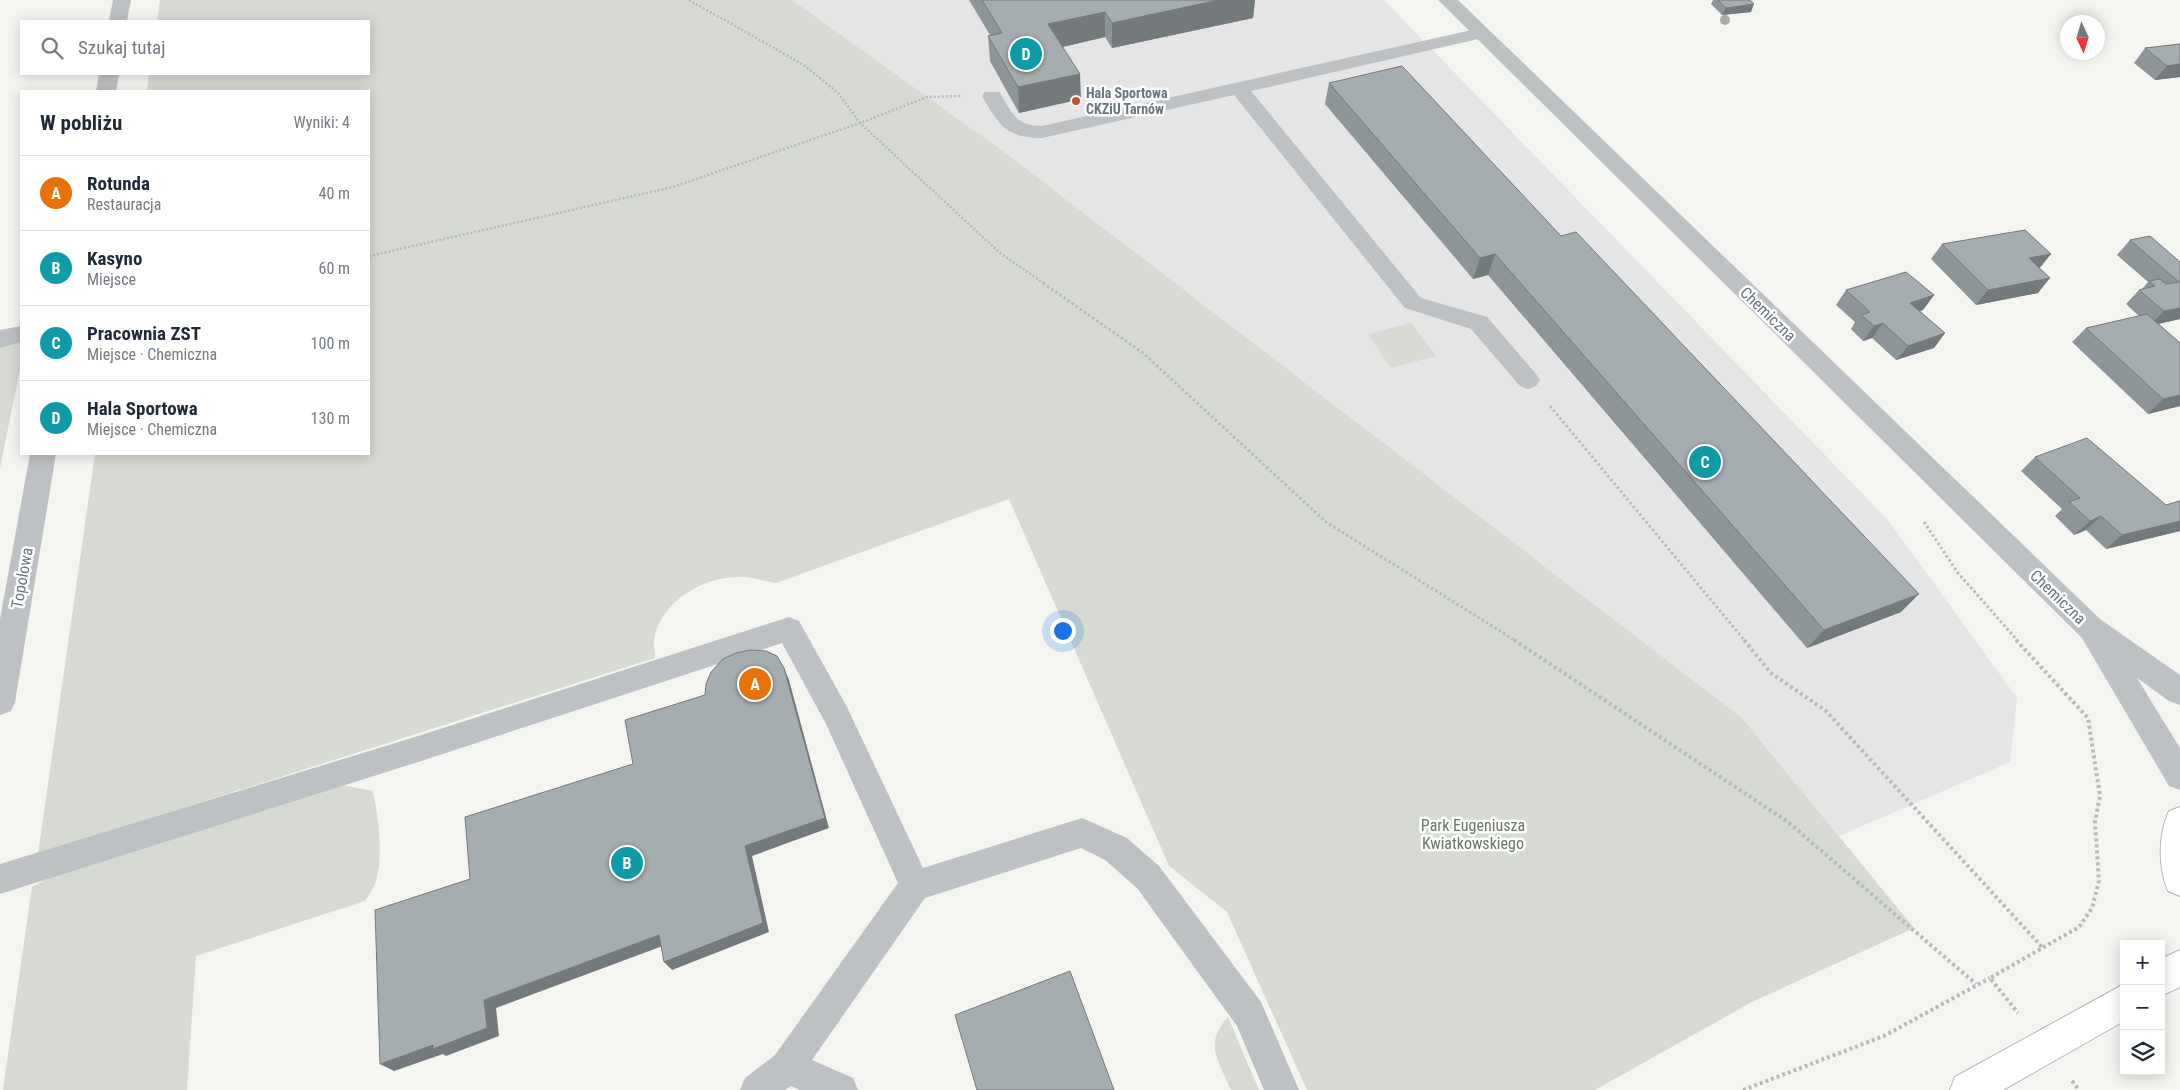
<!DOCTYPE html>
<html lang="pl">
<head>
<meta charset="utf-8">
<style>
  :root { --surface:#fff; --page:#f6f6f7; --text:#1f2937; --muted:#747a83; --line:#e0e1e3; --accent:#2563eb }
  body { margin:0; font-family:"Roboto Condensed",sans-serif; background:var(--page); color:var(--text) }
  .controls { position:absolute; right:15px; bottom:15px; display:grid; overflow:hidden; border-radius:0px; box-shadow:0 2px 12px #0003 }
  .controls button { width:45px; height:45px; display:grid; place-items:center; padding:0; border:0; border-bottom:1px solid var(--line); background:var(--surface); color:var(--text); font:25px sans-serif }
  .compass { position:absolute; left:2060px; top:15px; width:45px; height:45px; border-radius:50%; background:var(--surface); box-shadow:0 2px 12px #0003; rotate:176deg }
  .you { position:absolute; left:1062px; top:630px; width:18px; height:18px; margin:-12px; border:4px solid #fff; border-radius:50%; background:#1a73e8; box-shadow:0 0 0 8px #1a73e833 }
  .badge { display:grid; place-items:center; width:32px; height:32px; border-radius:50%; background:var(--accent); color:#fff; font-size:16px; font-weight:700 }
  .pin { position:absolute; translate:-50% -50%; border:2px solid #fff; box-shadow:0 1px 5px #0006 }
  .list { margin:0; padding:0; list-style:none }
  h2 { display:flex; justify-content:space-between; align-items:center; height:65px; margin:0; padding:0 20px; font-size:21px }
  h2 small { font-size:16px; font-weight:400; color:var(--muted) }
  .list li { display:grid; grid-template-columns:32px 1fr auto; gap:15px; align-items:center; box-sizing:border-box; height:75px; padding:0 20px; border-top:1px solid var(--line) }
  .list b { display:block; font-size:19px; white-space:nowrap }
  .list p { margin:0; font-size:16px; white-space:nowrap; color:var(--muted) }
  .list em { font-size:16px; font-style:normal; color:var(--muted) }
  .icon { flex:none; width:28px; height:28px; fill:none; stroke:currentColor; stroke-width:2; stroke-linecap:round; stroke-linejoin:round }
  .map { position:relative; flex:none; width:2180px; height:1090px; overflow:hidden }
  .search { position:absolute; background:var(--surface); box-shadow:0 2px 12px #0003; left:20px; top:20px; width:350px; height:55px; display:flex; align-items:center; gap:12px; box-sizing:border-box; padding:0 18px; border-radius:0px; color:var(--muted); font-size:19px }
  .panel { position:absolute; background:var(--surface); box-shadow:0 2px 12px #0003; left:20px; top:90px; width:350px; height:365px; border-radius:0px }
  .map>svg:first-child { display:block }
</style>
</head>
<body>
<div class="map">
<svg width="2180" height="1090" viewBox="0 0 2180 1090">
  <rect width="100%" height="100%" fill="#f4f4f1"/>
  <polygon fill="#e4e5e4" points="792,0 1384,0 1888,520 2017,698 2010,762 1839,836 1742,718"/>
  <g fill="#d6dad2">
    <path d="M160,0H792L1008,155L1742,718L1914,928L1752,1002L1595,1090H1307L1227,912L1169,866L1009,499L776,583C765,581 753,577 742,577C706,575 661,600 654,639C653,644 655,652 655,658L38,854L95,454H369V91H147L149,74H369V21H157Z"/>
    <polygon points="1411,323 1436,356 1391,368 1368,334"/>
    <polygon points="21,342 21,364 0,468 0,347"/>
    <path d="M342,785L373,791C378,815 383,853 377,877C376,885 369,894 365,901L196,956L187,1090H3L32,887L66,868Z"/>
    <path d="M1228,1017L1259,1090H1231C1219,1061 1203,1044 1228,1017Z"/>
  </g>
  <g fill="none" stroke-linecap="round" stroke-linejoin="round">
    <defs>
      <g id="secondary">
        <path d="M2180,807V896L2168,891C2158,866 2158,836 2169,811Z"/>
        <polygon points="2180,950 2180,987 2161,996 2161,959"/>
        <polygon points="2124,984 2124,1021 2003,1090 1950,1090 1955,1077"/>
      </g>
    </defs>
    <use href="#secondary" stroke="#b0b5b8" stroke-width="2"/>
    <g stroke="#b7babc" stroke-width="2.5" stroke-dasharray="2 2" stroke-linecap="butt">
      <polyline points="689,0 804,65 838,93 860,123 1000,253 1045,284"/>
      <polyline points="369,256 673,187 860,123 927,97 962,96"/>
    </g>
    <g stroke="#b7babc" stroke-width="3" stroke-dasharray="2.5 2.5" stroke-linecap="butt">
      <polyline points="1043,283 1143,353 1326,522 1516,641"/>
      <polyline points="1550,406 1745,641"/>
      <polyline points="1924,522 1958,573 2018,641"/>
    </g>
    <g stroke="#b7babc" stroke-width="4" stroke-dasharray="3 3" stroke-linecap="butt">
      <polyline points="1514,640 1788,822 1976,984"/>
      <polyline points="1744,640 1771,673 1826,711 2043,948"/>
      <polyline points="2016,640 2088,718 2100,796 2095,822 2099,881 2092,908 2079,927 1990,978 2018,1013"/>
      <polyline points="2072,1081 2079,1090"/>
      <polyline points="1743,1090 1884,1036 1990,978"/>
    </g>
    <g fill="#bdc1c4" fill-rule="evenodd">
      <path d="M1481,28L1487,29L1490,33L1487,37L1251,91L1421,298L1487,317L1536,374L1540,380L1536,386L1528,389L1520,386L1471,329L1405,308L1234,95L1042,138C1006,138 999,125 982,96L985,92H999C1013,112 1014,126 1042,126Z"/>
      <polygon points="789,617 799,621 847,707 923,868 1082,818 1127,838 1159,866 1261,1002 1299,1090 1264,1090 1237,1026 1137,888 1105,860 1081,848 925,898 812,1060 853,1078 858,1090 800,1090 791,1086 785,1090 740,1090 745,1078 775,1055 898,883 826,724 782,643 415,763 0,894 0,864 415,737"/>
    </g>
    <g fill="#bdc1c4" fill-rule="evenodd">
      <polygon points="113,0 131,0 127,21 109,21"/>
      <polygon points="99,74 119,74 116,91 96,91"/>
      <polygon points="21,326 21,342 0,348 0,330"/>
      <polygon points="30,454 56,454 15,702 11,711 0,715 0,619"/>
    </g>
    <polygon fill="#bdc1c4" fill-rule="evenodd" points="1438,0 1458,0 2100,619 2180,675 2180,705 2169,701 2137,678 2180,748 2180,790 2169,786 2082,638"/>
    <use href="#secondary" fill="#fff" fill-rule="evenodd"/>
  </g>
  <circle fill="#a8afa3" cx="1725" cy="20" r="5"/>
  <g fill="#8e9598">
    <polygon points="969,0 1255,0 1253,18 1112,48 1105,37 1063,47 1081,99 1019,113 990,61 988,36 990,35"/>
    <polygon points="1713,0 1750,0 1751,12 1722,15 1711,4"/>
    <polygon points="2180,44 2180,77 2155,80 2134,63 2145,48"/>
    <polygon points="1329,83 1901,612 1807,648 1488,275 1473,279 1325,104"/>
    <polygon points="2130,240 2180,262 2180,319 2158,324 2180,343 2180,406 2148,414 2072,342 2086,328 2139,316 2126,304 2139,290 2142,289 2148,282 2117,255"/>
    <polygon points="1942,244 2051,254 2040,268 2038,293 1976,305 1931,259"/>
    <polygon points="1846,290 1934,295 1923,310 1920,311 1945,333 1934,348 1896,360 1872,338 1863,341 1851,329 1855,322 1836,305"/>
    <polygon points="2035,457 2166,505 2180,501 2180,531 2106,549 2086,530 2074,535 2055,516 2062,509 2021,471"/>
  </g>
  <g fill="#74797c">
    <polygon points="1219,0 1255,0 1253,18 1112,48 1112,23"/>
    <polygon points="1754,4 1751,12 1722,15 1726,8"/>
    <polygon points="1105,12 1105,37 1049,50 1048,24"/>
    <polygon points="2180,64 2180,77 2155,80 2167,66"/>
    <polygon points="1080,74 1081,99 1019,113 1018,87"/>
    <polygon points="1495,254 1488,275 1473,279 1480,258"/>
    <polygon points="2051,254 2038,269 2029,258"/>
    <polygon points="2050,278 2038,293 1976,305 1988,290"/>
    <polygon points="1934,295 1923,310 1900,317 1910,303"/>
    <polygon points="2180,308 2180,319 2149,326 2164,311"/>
    <polygon points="1883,323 1872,338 1863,341 1874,326"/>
    <polygon points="1945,333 1934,348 1896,360 1908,346"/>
    <polygon points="2180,395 2180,406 2148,414 2163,399"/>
    <polygon points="2101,516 2086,530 2074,535 2090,521"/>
    <polygon points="2180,521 2180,531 2106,549 2122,535"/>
    <polygon points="1919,594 1901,612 1807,648 1824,630"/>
    <polygon points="784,668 789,680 829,828 752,856 769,932 672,970 664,962"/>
    <polygon points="659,935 668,944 496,1008 499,1036 446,1056 443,1054 394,1071 380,1064 433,1045 484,1000"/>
  </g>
  <g fill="#a5adb1" stroke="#74797c">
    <polygon points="982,0 1219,0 1112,23 1105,12 1048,24 1080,74 1018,87 988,36 1002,33"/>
    <polygon points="1718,0 1750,0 1754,4 1726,8"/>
    <polygon points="2180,44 2180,64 2167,66 2145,48"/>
    <polygon points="1402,66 1561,236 1576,232 1919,594 1824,630 1495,254 1480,258 1329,83"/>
    <polygon points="2025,230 2051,254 2029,258 2050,278 1988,290 1942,244"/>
    <polygon points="2150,236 2180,262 2180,308 2164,311 2139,290 2155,286 2149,281 2160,279 2166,284 2179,282 2130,240"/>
    <polygon points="1906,272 1934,295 1910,303 1945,333 1908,346 1883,323 1874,326 1861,315 1870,312 1846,290"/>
    <polygon points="2147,314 2180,343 2180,395 2163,399 2086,328"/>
    <polygon points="2087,438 2166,505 2179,501 2180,501 2180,521 2122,535 2101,516 2090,521 2069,502 2080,498 2035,457"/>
    <polygon points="750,650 766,651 777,656 784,668 825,818 745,846 763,923 664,962 659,935 484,1000 487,1028 433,1049 433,1045 380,1064 375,910 470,879 465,817 633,764 625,720 705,695 706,684 711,672 723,659 736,653"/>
    <polygon points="1070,971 1114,1090 977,1090 955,1015"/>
  </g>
  <circle fill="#d04c34" stroke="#fff" stroke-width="2" cx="1076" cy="101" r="5"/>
  <g text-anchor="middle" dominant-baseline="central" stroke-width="5" stroke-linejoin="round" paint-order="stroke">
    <g font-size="14" font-weight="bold" fill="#66767f" stroke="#fff" text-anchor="start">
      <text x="1086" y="93">Hala Sportowa<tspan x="1086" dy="16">CKZiU Tarnów</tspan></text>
    </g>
    <g font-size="16" fill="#66767f" stroke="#fff">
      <text transform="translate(1768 314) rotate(44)">Chemiczna</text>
      <text transform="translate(22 578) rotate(-80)">Topolowa</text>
      <text transform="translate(2058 597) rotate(44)">Chemiczna</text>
    </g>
    <g font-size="16" fill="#697664" stroke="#fff">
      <text x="1473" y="825">Park Eugeniusza<tspan x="1473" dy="18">Kwiatkowskiego</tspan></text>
    </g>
  </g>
</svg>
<div class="controls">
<button>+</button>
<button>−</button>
<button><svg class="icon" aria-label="layers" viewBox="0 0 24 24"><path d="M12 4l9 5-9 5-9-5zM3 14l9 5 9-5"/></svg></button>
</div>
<svg class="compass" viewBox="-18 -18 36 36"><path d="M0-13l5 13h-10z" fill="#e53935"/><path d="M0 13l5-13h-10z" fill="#747a83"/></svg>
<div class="you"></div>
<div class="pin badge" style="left:755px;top:684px;background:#e8710a">A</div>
<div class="pin badge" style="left:627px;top:863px;background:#0f9aa8">B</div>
<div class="pin badge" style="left:1705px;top:462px;background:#0f9aa8">C</div>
<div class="pin badge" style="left:1026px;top:54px;background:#0f9aa8">D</div>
<div class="search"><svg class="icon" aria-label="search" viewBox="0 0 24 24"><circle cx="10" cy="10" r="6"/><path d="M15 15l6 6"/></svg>Szukaj tutaj</div>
<section class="panel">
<h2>W pobliżu<small>Wyniki: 4</small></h2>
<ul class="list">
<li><span class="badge" style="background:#e8710a">A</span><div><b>Rotunda</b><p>Restauracja</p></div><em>40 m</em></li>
<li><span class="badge" style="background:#0f9aa8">B</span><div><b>Kasyno</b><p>Miejsce</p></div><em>60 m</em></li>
<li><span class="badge" style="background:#0f9aa8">C</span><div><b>Pracownia ZST</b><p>Miejsce · Chemiczna</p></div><em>100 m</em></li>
<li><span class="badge" style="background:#0f9aa8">D</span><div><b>Hala Sportowa</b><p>Miejsce · Chemiczna</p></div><em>130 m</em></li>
</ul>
</section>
</div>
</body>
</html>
